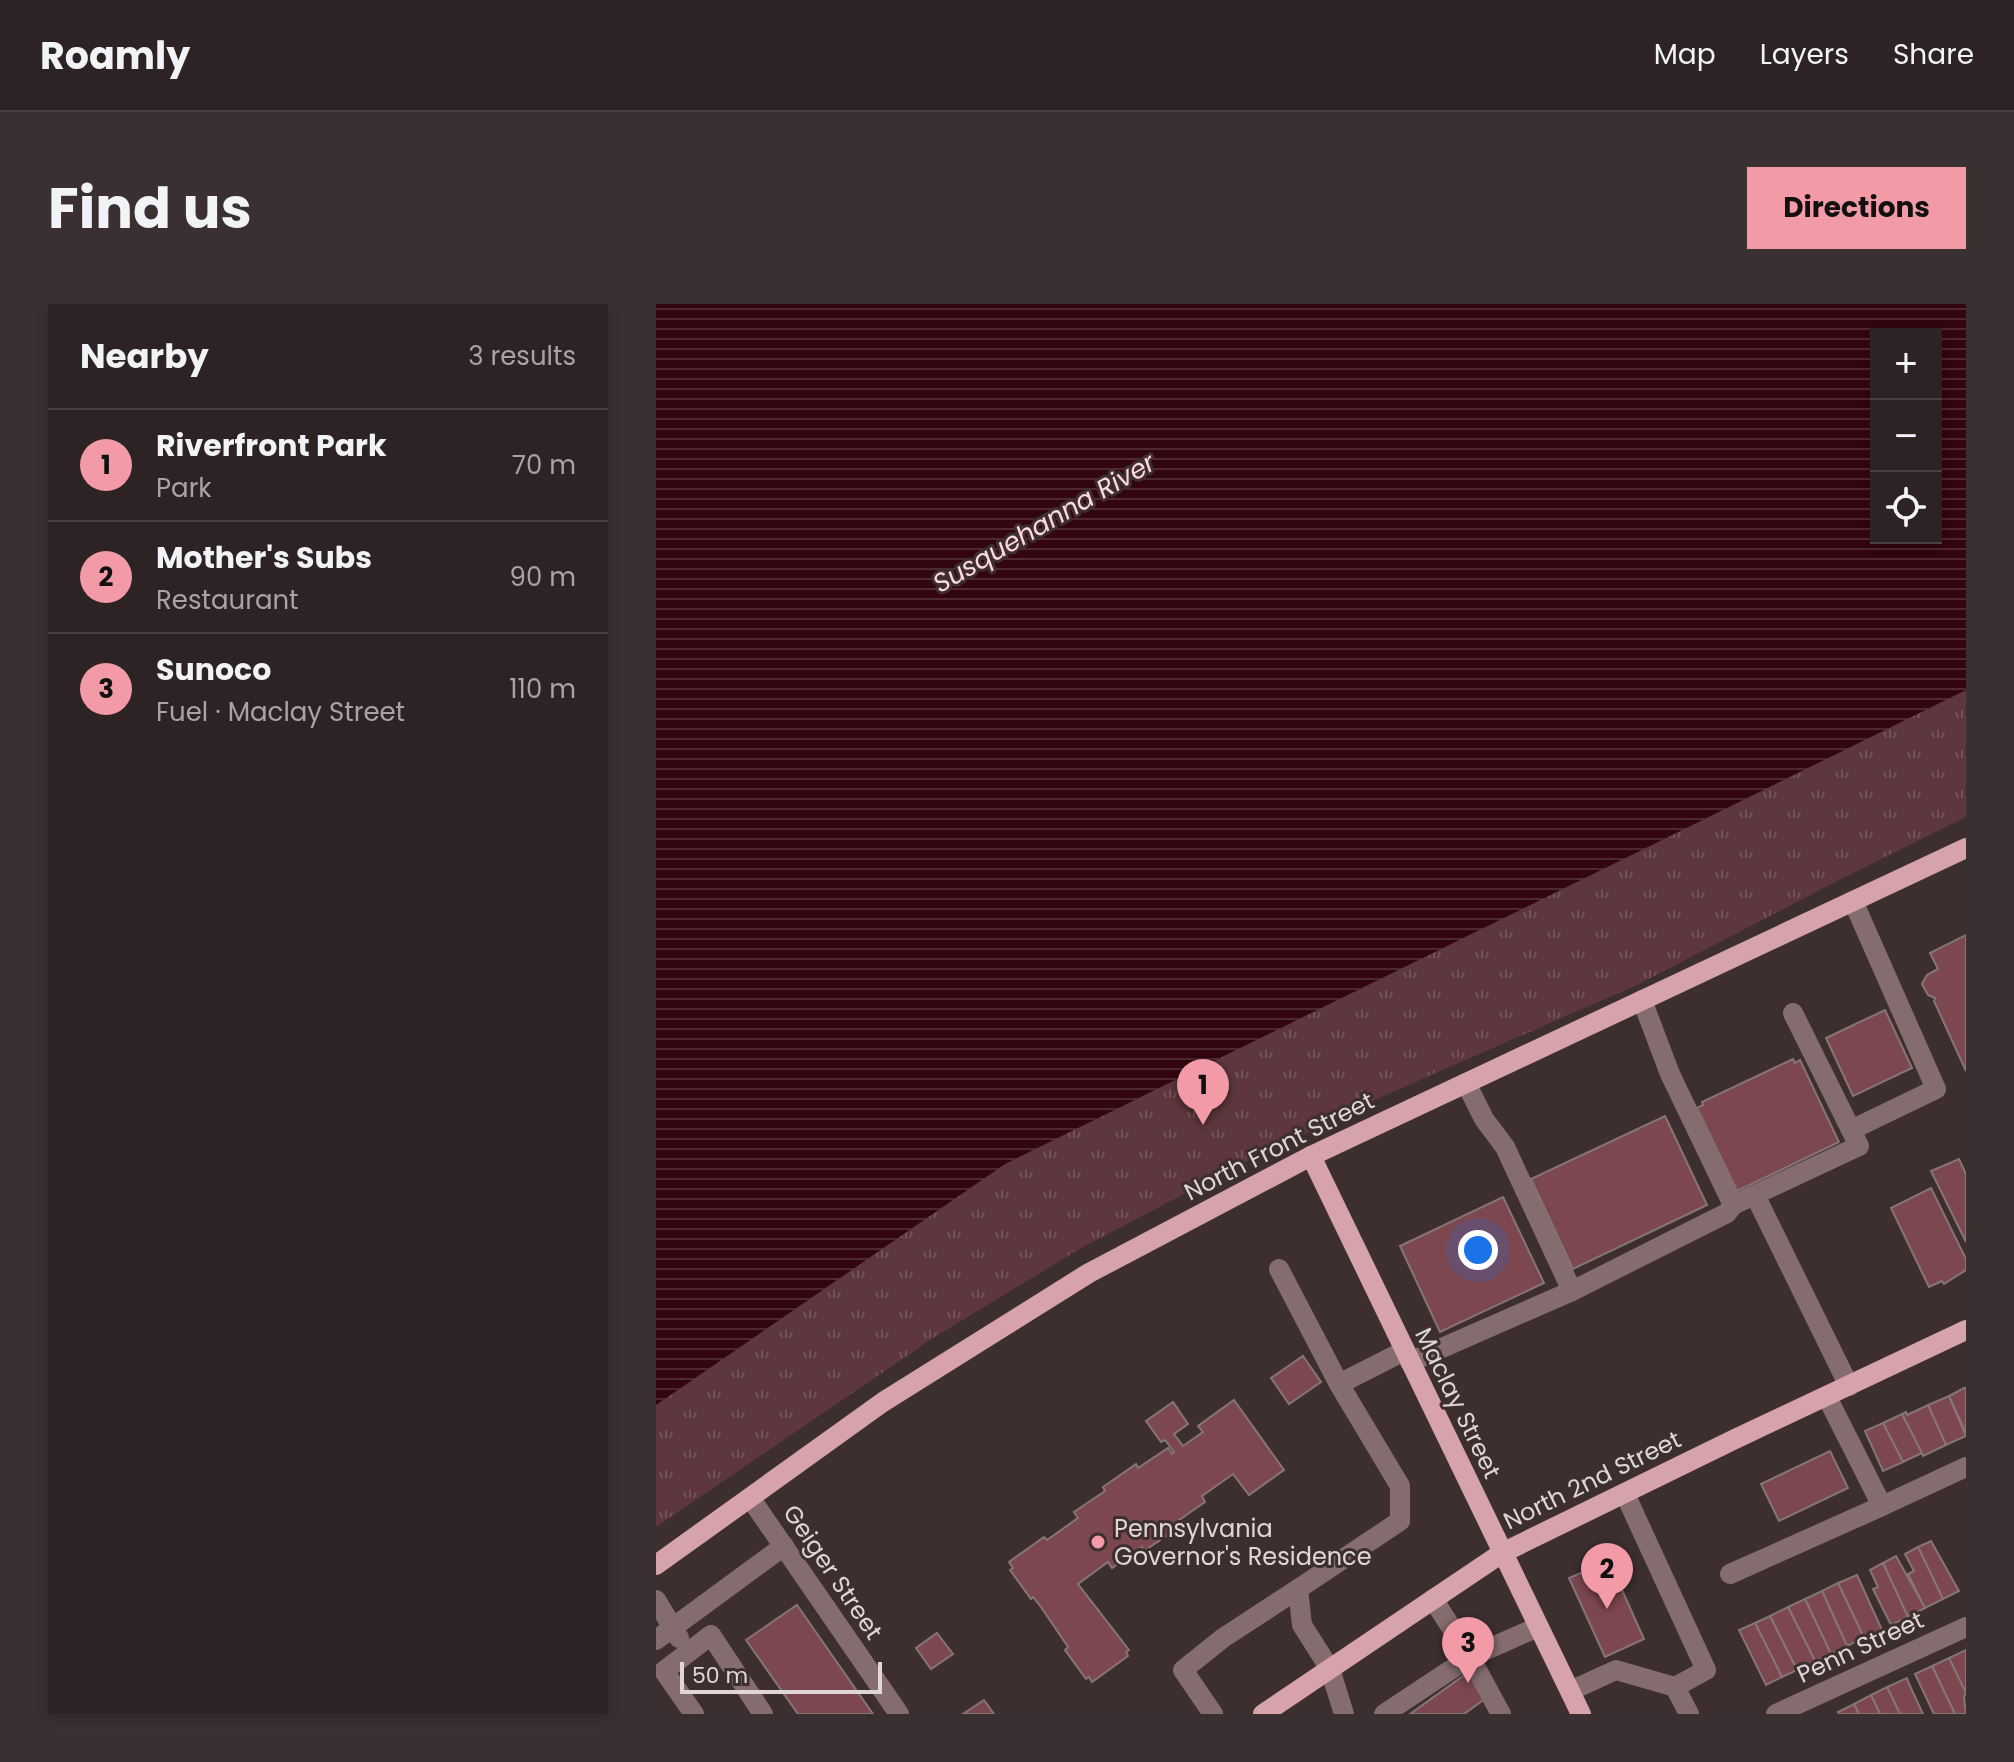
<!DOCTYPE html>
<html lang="en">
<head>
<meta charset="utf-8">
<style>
  :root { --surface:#2e2324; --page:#3a2f31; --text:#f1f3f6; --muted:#a7a4a6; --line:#494041; --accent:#f39aa7 }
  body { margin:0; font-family:Poppins,sans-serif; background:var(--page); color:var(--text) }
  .controls { position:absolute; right:24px; top:24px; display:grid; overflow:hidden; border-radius:0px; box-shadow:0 4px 12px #0003 }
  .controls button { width:72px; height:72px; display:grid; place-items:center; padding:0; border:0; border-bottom:2px solid var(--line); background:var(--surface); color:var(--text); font:40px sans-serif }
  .scale { position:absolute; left:24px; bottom:20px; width:202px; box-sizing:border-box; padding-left:8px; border:4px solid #e0d6d7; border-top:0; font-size:22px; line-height:28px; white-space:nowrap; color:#e0d6d7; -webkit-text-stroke:6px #3d2f30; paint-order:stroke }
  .you { position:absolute; left:822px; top:946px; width:28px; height:28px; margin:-20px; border:6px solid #fff; border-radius:50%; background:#1a73e8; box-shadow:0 0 0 12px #1a73e833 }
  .badge { display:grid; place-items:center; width:52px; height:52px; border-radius:50%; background:var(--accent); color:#111; font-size:26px; font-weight:700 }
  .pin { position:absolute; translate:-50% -66px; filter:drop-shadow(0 2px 4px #0008) }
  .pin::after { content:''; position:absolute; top:42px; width:28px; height:24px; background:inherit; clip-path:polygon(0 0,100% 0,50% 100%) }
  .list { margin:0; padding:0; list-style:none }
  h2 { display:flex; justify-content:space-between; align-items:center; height:104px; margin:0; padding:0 32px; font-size:34px }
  h2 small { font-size:26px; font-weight:400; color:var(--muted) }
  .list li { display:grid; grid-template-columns:52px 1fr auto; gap:24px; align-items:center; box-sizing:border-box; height:112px; padding:0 32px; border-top:2px solid var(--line) }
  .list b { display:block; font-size:30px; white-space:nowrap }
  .list p { margin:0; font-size:26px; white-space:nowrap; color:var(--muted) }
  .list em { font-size:26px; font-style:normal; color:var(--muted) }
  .icon { flex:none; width:44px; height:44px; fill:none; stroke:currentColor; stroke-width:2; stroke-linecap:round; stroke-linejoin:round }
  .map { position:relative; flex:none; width:1310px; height:1410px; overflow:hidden; border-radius:0px }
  header { display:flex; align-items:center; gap:48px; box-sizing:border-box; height:112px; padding:0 40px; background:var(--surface); border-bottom:2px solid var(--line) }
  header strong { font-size:38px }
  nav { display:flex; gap:44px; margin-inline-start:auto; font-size:28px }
  .intro { display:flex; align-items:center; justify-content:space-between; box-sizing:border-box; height:192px; padding:0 48px }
  h1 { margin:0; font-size:56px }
  .button { padding:20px 36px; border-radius:0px; background:var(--accent); color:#111; font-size:28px; font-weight:700 }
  main { display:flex; gap:48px; padding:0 48px }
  aside { flex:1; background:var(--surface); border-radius:0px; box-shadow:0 4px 12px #0003 }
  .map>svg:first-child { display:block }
</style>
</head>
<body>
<header>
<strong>Roamly</strong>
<nav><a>Map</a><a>Layers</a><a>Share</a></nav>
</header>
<div class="intro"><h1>Find us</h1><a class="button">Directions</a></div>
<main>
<aside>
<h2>Nearby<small>3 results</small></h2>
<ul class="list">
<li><span class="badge">1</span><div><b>Riverfront Park</b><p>Park</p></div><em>70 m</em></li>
<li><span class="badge">2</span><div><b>Mother's Subs</b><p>Restaurant</p></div><em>90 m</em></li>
<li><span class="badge">3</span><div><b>Sunoco</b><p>Fuel · Maclay Street</p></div><em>110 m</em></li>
</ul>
</aside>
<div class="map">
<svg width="1310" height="1410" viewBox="0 0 1310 1410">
  <defs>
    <pattern id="park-tufts" width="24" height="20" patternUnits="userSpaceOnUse" patternTransform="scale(2)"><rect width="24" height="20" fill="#5d373d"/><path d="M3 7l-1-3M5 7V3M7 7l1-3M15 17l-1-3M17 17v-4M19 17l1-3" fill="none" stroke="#745358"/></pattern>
    <pattern id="water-rules" width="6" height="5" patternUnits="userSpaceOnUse" patternTransform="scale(2)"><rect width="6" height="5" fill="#320510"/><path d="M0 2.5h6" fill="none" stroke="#4f2932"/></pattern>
  </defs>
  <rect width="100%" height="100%" fill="#3d2f30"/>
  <polygon fill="url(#park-tufts)" points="1310,386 1310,513 1187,574 981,681 734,789 599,853 425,944 277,1034 0,1223 0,1101 349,860"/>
  <path fill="url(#water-rules)" fill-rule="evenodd" d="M0,0H1310V386L349,860L0,1101ZM1220,30H1280V234H1220Z"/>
  <g fill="#7c474f" stroke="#867577" stroke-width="2">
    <polygon points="1310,631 1310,767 1278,697 1279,694 1272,691 1266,680 1271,671 1282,665 1274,649"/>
    <polygon points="1229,706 1256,764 1197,792 1170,734"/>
    <polygon points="1137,755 1139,759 1144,756 1183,838 1081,887 1041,804 1047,801 1046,798"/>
    <polygon points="1009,812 1051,901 917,965 875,875"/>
    <polygon points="1303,855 1310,870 1310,938 1275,867"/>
    <polygon points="1275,884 1310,955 1310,966 1288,980 1286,977 1273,983 1235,904"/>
    <polygon points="847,893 888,979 784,1028 744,942"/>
    <polygon points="647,1052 665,1078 633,1100 615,1074"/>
    <polygon points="1308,1084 1310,1084 1310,1129 1293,1092"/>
    <polygon points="1293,1092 1310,1132 1290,1141 1272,1101"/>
    <polygon points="578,1096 628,1166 593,1191 577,1170 546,1192 549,1198 516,1221 519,1226 488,1247 486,1243 456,1264 452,1258 422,1280 473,1346 470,1348 472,1352 436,1378 433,1373 430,1375 409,1346 412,1343 385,1303 377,1293 375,1295 354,1266 357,1264 353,1258 388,1233 391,1236 422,1214 418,1208 449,1187 447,1183 480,1160 482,1164 512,1144 516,1150 518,1148 509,1136 505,1138 490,1117 517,1098 532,1120 518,1130 527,1142 547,1128 542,1122"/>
    <polygon points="1272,1101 1290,1141 1267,1152 1246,1110 1250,1108 1251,1111"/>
    <polygon points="1246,1110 1266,1149 1247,1158 1227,1119"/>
    <polygon points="1227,1119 1247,1158 1227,1167 1209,1127"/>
    <polygon points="1174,1147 1192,1184 1123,1217 1105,1180"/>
    <polygon points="1275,1237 1303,1287 1287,1295 1262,1243"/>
    <polygon points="1262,1243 1287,1295 1269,1304 1252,1270 1258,1267 1249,1250"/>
    <polygon points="1240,1252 1269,1304 1252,1313 1227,1259"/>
    <polygon points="953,1257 988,1335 949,1353 913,1274"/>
    <polygon points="1227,1259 1252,1313 1235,1321 1217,1285 1222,1283 1214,1266"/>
    <polygon points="1201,1271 1226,1326 1208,1334 1182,1279"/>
    <polygon points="1182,1279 1208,1334 1191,1342 1166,1287"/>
    <polygon points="1166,1287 1191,1342 1175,1350 1149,1295"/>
    <polygon points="1149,1295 1175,1350 1159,1357 1132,1303"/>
    <polygon points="141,1301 217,1410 142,1410 90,1336"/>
    <polygon points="1132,1303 1159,1357 1141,1366 1114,1312"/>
    <polygon points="1114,1312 1141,1366 1126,1373 1099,1319"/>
    <polygon points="1099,1319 1126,1373 1110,1381 1083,1326"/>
    <polygon points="281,1329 297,1350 275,1365 260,1344"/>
    <polygon points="1310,1346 1310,1389 1293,1354"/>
    <polygon points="1293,1354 1310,1389 1308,1393 1310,1410 1299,1410 1276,1362"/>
    <polygon points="1276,1362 1299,1410 1278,1410 1259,1370"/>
    <polygon points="814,1367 833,1392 808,1410 754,1410"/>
    <polygon points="1251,1374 1254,1382 1267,1410 1244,1410 1231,1383"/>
    <polygon points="1231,1383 1244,1410 1224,1410 1215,1391"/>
    <polygon points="1215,1391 1224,1410 1203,1410 1198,1400"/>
    <polygon points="328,1396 338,1410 307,1410"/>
    <polygon points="1198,1400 1203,1410 1183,1410 1182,1408"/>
  </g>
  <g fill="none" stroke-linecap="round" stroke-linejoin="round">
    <g stroke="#856c6f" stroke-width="20">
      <polyline points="986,696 1014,770 1077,901"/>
      <polyline points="1195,826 1280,785 1197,597"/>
      <polyline points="1099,891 1193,1082"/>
      <polyline points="623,965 683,1080 748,1047"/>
      <polyline points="916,987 1071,909 1077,901 1203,842 1137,709"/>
      <polyline points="754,1058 916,987 849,843 828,815 810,779"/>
      <polyline points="683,1080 744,1182 744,1217 642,1285 646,1321 674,1365 688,1410"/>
      <polyline points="1171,1093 1226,1202 1310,1163"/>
      <polyline points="969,1190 1050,1366 1019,1383 1033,1410"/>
      <polyline points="95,1195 243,1410"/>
      <polyline points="1074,1270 1226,1202"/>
      <polyline points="777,1295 814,1353 845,1410"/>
      <polyline points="0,1296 23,1334"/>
      <polyline points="0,1336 128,1242"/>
      <polyline points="914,1387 960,1366 1019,1383"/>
      <polyline points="38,1410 8,1367 55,1331 107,1410"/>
      <polyline points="557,1410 527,1366 567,1334 642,1285"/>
      <polyline points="728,1410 814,1353 882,1323"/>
      <polyline points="1120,1410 1310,1323"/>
    </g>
    <g stroke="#d7a3aa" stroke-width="20">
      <polyline points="655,852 925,1410"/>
      <polyline points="0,1261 227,1098 433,969 655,852 1310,544"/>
      <polyline points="607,1410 846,1249 1077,1136 1310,1026"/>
    </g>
  </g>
  <circle fill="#f39aa7" stroke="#3d2f30" stroke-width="3" cx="442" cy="1238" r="8"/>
  <g text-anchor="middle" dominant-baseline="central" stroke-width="6" stroke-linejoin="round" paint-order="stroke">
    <g font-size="24" fill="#e0d6d7" stroke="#3d2f30">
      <text transform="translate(623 842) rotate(-27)">North Front Street</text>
      <text transform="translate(802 1099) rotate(64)">Maclay Street</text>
      <text transform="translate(936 1176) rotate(-26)">North 2nd Street</text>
      <text transform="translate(177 1268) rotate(56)">Geiger Street</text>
      <text transform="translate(1204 1343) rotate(-25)">Penn Street</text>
    </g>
    <g font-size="24" fill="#e0d6d7" stroke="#3d2f30" text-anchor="start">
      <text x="458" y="1224">Pennsylvania<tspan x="458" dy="28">Governor's Residence</tspan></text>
    </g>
    <g font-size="26" font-style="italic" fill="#fdd8dc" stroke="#3d2f30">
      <text transform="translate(388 219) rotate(-30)">Susquehanna River</text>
    </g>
  </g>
</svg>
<div class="controls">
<button>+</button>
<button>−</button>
<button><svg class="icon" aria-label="locate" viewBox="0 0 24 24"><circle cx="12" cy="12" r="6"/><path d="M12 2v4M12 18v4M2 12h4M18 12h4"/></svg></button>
</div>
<div class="scale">50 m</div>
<div class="you"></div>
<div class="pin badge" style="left:547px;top:821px">1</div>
<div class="pin badge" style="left:951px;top:1305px">2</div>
<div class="pin badge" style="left:812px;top:1379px">3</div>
</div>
</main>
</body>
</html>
